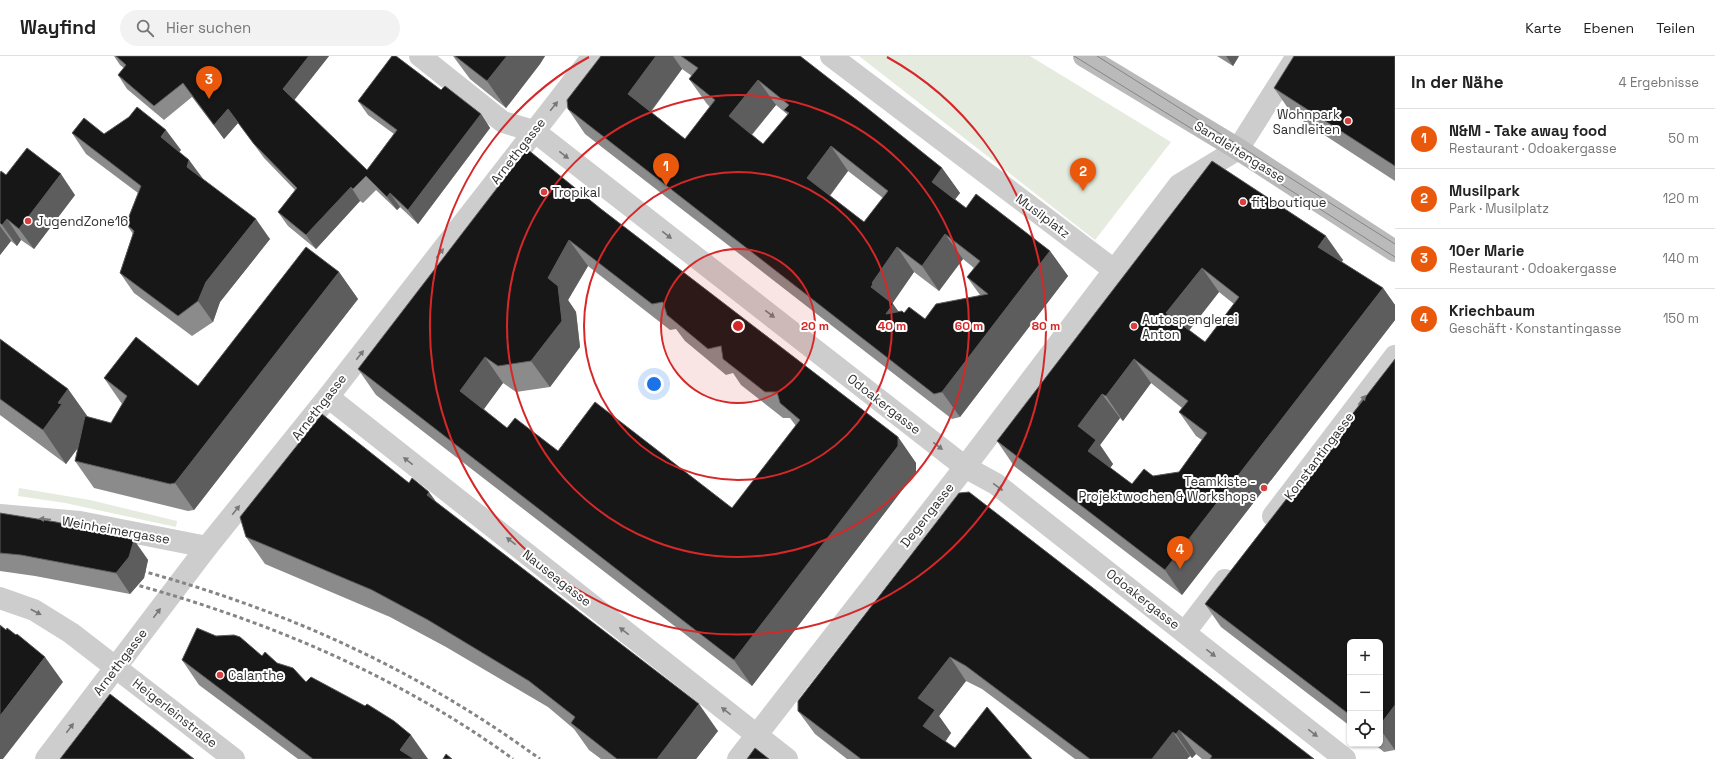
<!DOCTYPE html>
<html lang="de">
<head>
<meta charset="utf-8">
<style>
  :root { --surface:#fff; --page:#f2f2f2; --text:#222; --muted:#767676; --line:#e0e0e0; --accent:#ea580c }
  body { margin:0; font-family:"Space Grotesk",sans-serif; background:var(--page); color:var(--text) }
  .controls { position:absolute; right:12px; bottom:12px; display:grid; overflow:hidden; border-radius:6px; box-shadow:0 1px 3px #0004 }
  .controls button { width:36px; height:36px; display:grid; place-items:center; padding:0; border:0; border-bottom:1px solid var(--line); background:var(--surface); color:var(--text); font:20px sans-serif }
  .you { position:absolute; left:654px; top:328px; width:14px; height:14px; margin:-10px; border:3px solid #fff; border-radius:50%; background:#1a73e8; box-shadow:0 0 0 6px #1a73e833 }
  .badge { display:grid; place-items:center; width:26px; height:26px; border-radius:50%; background:var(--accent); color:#fff; font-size:13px; font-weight:700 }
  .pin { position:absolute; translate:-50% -33px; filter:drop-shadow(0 1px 2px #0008) }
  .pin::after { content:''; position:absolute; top:21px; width:14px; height:12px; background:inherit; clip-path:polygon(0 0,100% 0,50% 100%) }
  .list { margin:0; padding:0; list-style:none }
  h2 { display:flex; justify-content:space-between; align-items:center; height:52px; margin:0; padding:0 16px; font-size:17px }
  h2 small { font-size:13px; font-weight:400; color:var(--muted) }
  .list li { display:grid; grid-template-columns:26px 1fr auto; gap:12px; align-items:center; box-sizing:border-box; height:60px; padding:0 16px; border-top:1px solid var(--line) }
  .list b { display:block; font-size:15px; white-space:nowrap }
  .list p { margin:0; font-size:13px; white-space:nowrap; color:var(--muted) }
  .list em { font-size:13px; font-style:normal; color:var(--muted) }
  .icon { flex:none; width:22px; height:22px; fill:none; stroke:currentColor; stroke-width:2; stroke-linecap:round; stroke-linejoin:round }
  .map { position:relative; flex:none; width:1395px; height:703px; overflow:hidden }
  header { display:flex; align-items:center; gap:24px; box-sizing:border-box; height:56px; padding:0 20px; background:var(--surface); border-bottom:1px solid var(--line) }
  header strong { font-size:19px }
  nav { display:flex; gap:22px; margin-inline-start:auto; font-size:14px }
  .search { width:280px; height:36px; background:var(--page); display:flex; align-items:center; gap:10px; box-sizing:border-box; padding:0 14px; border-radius:22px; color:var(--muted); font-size:15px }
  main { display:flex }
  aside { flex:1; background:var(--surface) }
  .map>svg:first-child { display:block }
</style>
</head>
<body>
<header>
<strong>Wayfind</strong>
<div class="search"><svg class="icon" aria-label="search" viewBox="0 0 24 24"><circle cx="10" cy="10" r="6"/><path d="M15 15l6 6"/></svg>Hier suchen</div>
<nav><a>Karte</a><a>Ebenen</a><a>Teilen</a></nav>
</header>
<main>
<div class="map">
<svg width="1395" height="703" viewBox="0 0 1395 703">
  <rect width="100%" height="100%" fill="#fff"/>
  <g fill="#e5ecdf">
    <polygon points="859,0 1030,0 1171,86 1095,184"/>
    <polygon points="19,432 90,444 177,465 176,471 65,447 18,440"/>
  </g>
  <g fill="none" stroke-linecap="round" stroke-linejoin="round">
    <g stroke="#cdcdcd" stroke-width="22">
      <polyline points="420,0 503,66 534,75 965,411 996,428 1345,703"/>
      <polyline points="831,0 1114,214"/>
      <polyline points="328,341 787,703"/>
      <polyline points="0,459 80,466 207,491"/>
      <polyline points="1273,460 1395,300"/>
      <polyline points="0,542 34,554 71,577 234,703"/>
      <polyline points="1185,576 1225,524"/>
      <polyline points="46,703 207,491 328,341 593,0"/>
      <polyline points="738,703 965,411 1179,129 1238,93 1297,0"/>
    </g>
    <polyline stroke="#bababa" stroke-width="22" points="1084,0 1238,93 1395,195"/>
    <g stroke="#858585" stroke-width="1">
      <polyline points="1074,0 1265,118 1395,201"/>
      <polyline points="1097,0 1395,188"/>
    </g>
    <g stroke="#858585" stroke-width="3" stroke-dasharray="4 3" stroke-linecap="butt">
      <path d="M135,513C283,553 415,612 540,703"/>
      <path d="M126,526C263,563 398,619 513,703"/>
    </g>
  </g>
  <g fill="#8b8b8b" fill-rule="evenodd">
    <polygon points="114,0 329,0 294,44 367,114 394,78 368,59 358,45 441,34 481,58 490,72 418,168 400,151 397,154 376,134 363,147 360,145 316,193 288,170 278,156 295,134 264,102 238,67 224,83 192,41 164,64 127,33 118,19 124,12 120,9"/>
    <polygon points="453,0 545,0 540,8 506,52 470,23"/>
    <path d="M601,0H800L942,112L960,137L955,143L966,152L1050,195L1068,220L960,361L952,363L585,78L568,53ZM682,13L692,20L689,23L707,48L710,51L685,83L651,56ZM776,49L788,59L763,88L752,79ZM848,115L883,142L864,166L830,140ZM963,203L974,212L967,221L980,239L925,263L898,255L892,247L914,216L939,235Z"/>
    <polygon points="1217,0 1239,0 1233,10"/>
    <polygon points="1395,0 1395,125 1292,58 1274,32"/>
    <polygon points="72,77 104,78 181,94 179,96 189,104 202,123 270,183 220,246 213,266 192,280 134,237 120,217 133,178 126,168 138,137 86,98"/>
    <path d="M1212,105L1343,204L1342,206L1383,232L1395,249V264L1182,539L1014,410L997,385ZM1219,236L1234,248L1205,286L1189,274ZM1151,327L1182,352L1179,356L1196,380L1202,384L1179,416L1153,420L1132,428L1110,412L1113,408L1100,389L1120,362L1123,365Z"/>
    <polygon points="0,117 75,139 34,193 21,184 17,190 11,185 0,199"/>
    <path d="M601,153L898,381L916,407V416L752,630L376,339L358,313ZM588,210L670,274L676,273L685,285L726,319L733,317L741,329L783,362H790L796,370L732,452L558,395L507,372L484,353L503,327L516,336L550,331L580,291L576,256L568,244Z"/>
    <polygon points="339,216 358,243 194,454 188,455 94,432 75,405 78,392 66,408 0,359 0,283 68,333 88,361 111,367 122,348 104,322 198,330"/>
    <polygon points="1395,303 1395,694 1384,696 1374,688 1380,688 1380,586 1350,586 1350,670 1221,571 1205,548"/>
    <polygon points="409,427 438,448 718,675 696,703 601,703 589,694 574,673 548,651 446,591 390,561 265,508 246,481"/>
    <polygon points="959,437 1314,703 1202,703 1196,698 1192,702 1190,700 1187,703 1075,703 982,633 966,625 939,660 951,677 945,685 955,692 1032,703 847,703 815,678 798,655"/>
    <polygon points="0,457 134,484 148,504 144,522 130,538 35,520 0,515"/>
    <polygon points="262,600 277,607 306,626 428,703 298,703 199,629 182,604"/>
  </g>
  <g fill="#5d5d5d">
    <polygon points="309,0 329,0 292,47 283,33"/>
    <polygon points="507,0 545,0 540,8 506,52 487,25"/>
    <polygon points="656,0 673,0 682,13 645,63 628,38"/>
    <polygon points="1226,0 1239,0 1233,10"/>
    <polygon points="758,24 776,49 746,85 729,60"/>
    <polygon points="228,53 238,67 224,83 214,69"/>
    <polygon points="481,58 490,72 418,168 408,154"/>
    <polygon points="166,74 181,94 175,101 161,81"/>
    <polygon points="831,90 848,115 824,147 807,122"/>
    <polygon points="189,104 204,124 187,111"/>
    <polygon points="942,112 960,137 950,150 932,126"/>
    <polygon points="61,118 75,139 34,193 19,173"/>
    <polygon points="351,131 360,145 316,193 306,179"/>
    <polygon points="390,137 400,151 397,154 387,141"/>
    <polygon points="7,163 21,184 17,190 2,169"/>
    <polygon points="256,163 270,183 220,246 213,266 198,245 206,226"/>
    <polygon points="0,170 11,185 0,199"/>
    <polygon points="945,178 963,203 939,235 922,210"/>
    <polygon points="1326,180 1343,204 1335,215 1318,191"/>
    <polygon points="569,184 588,210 568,244 576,256 580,291 550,331 531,305 548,222"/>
    <polygon points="897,191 914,216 890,251 893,248 911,273 886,258 871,231 872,227"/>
    <polygon points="1050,195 1068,220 960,361 942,336"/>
    <polygon points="1202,212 1219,236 1184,281 1166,257"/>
    <polygon points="339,216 358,243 194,454 175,427"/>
    <polygon points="1383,232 1395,249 1395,264 1182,539 1165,514"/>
    <polygon points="485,301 503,327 478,361 460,335"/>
    <polygon points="1134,303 1151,327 1123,365 1106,340"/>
    <polygon points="68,333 92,367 85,382 66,408 43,374 58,347"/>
    <polygon points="1102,338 1120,362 1100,389 1113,408 1105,419 1088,395 1078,370"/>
    <polygon points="898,381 916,407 916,416 752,630 734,604"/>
    <polygon points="429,436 448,462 427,439"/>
    <polygon points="134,484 148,504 144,522 130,538 116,517"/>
    <polygon points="45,601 63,626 3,703 0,703 0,660"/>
    <polygon points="950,601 966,625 939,660 951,677 940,694 923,670 918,642"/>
    <polygon points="699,648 718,675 696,703 657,703"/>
    <polygon points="1395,649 1395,694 1380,673 1380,669"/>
    <polygon points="1179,674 1196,698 1192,702 1176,678"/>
    <polygon points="1173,676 1190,700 1187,703 1152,703"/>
    <polygon points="411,679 428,703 406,703 400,694"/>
  </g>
  <g fill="#171717" stroke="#5d5d5d" fill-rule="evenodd">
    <polygon points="116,0 309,0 283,33 367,114 397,74 358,45 392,0 396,0 441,34 445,30 481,58 408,154 390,137 387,141 366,120 353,133 351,131 306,179 278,156 297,132 254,88 228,53 214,69 183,27 154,50 118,19 126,9"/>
    <polygon points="455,0 507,0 487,25"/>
    <path d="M601,0H656L628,38L685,83L715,44L689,23L698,12L681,0H800L867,52L942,112L932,126L966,152L976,138L1050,195L942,336L934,338L568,53L567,44ZM758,24L789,49L784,54L789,57L763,88L729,60ZM831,90L888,135L864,166L807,122ZM945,178L980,205L967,221L988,238L936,248L925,263L909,251L904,257L902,255L886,258L893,248L871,231L873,228L872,227L897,191L922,210Z"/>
    <polygon points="1294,0 1395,0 1395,110 1274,32"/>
    <polygon points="137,51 166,74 161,81 189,104 187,111 256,163 206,226 198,245 178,260 120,217 134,175 126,168 141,130 72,77 84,62 104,78 129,61"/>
    <polygon points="27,92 61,118 19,173 7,163 2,169 0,167 0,117 1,115 6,119"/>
    <path d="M527,93L601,153L898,381V390L734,604L358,313ZM569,184L652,248L663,246L667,259L708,293L721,290L723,303L765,336H777L780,347L800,364L732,452L595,346L558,395L515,362L507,372L460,335L485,301L498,310L531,305L562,265L558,230L548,222Z"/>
    <path d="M1212,105L1326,180L1318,191L1383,232L1165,514L997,385ZM1202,212L1239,241L1205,286L1166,257ZM1134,303L1188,345L1179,356L1207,377L1179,416L1153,420L1144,413L1132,428L1088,395L1096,384L1078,370L1102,338L1106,340Z"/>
    <polygon points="306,191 339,216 175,427 170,428 75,405 85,360 111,367 127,340 104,322 136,281 198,330"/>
    <polygon points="0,283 68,333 58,347 62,348 43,374 0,343"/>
    <polygon points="1395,303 1395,649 1380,669 1380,586 1350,586 1350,659 1205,548"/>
    <polygon points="322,358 409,427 412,422 429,436 427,439 699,648 657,703 617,703 571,667 575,661 529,625 428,564 372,534 246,481 240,461"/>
    <polygon points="969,436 1314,703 1210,703 1212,700 1179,674 1176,678 1173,676 1152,703 1090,703 966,610 950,601 918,642 935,654 923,670 955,692 987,651 1032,703 861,703 798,655 798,645 959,437"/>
    <polygon points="0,457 56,466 134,484 129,501 116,517 21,499 0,497"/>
    <polygon points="0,569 6,574 7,572 16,579 17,578 45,601 0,660"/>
    <polygon points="197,572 216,580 234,579 240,581 262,600 265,596 277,607 293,612 306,626 311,621 365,650 367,648 394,665 411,679 400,694 414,703 313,703 182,604"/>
    <polygon points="110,638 194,703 60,703"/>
    <polygon points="755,692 769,703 747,703"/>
    <polygon points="446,698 452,703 443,703"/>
  </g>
  <defs><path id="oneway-solid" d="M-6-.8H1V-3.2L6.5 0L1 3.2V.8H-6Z"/></defs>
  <g fill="#777">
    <use href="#oneway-solid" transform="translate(554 50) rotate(-51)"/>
    <use href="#oneway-solid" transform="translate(564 99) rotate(38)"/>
    <use href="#oneway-solid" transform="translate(667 179) rotate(38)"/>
    <use href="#oneway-solid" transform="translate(440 197) rotate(-52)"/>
    <use href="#oneway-solid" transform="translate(770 258) rotate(38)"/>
    <use href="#oneway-solid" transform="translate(360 299) rotate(-52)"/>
    <use href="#oneway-solid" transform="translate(1362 344) rotate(-53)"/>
    <use href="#oneway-solid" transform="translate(938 390) rotate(38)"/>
    <use href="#oneway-solid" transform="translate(408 405) rotate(-142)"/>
    <use href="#oneway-solid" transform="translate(998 431) rotate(36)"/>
    <use href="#oneway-solid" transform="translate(236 454) rotate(-51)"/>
    <use href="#oneway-solid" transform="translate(45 463) rotate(-175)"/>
    <use href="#oneway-solid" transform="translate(511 485) rotate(-142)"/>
    <use href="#oneway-solid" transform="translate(36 556) rotate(28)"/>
    <use href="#oneway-solid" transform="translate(157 557) rotate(-53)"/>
    <use href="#oneway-solid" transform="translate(624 575) rotate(-142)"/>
    <use href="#oneway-solid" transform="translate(1211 597) rotate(38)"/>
    <use href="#oneway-solid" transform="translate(726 655) rotate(-142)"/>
    <use href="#oneway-solid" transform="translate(70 672) rotate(-53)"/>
    <use href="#oneway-solid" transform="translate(1313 677) rotate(38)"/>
  </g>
  <circle cx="738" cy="270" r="77" fill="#d62828" fill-opacity=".12"/>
  <g fill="none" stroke="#d62828" stroke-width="2">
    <circle cx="738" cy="270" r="77"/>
    <circle cx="738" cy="270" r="154"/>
    <circle cx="738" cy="270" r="231"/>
    <path d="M887 1A308 308 0 1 1 589 1"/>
  </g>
  <g fill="#da3f3f" stroke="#fff" stroke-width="1.5">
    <circle cx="1348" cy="65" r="4"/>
    <circle cx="544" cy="136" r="4"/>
    <circle cx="1243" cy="146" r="4"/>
    <circle cx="28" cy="165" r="4"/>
    <circle cx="1134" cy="270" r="4"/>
    <circle cx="1264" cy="432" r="4"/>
    <circle cx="220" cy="619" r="4"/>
  </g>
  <g text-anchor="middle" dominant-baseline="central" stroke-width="4" stroke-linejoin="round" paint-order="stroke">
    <g font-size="13" fill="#303030" stroke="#fff" text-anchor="start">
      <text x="1340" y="58" text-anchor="end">Wohnpark<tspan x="1340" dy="15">Sandleiten</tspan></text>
      <text x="552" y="136">Tropikal</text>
      <text x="1251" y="146">fit boutique</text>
      <text x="36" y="165">JugendZone16</text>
      <text x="1142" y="263">Autospenglerei<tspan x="1142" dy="15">Anton</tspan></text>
      <text x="1256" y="425" text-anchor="end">Teamkiste -<tspan x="1256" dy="15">Projektwochen &amp; Workshops</tspan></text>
      <text x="228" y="619">Calanthe</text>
    </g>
    <g font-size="13" fill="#303030" stroke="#fff">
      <text transform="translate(518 95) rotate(-52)">Arnethgasse</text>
      <text transform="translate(1240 96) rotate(32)">Sandleitengasse</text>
      <text transform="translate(1043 160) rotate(37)">Musilplatz</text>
      <text transform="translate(884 348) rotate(38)">Odoakergasse</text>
      <text transform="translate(319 351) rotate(-52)">Arnethgasse</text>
      <text transform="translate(1319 400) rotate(-53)">Konstantingasse</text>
      <text transform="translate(927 459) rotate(-52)">Degengasse</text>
      <text transform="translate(116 474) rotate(10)">Weinheimergasse</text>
      <text transform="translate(557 522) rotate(38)">Nauseagasse</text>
      <text transform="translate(1143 543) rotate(38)">Odoakergasse</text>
      <text transform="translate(120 606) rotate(-53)">Arnethgasse</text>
      <text transform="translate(175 657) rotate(38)">Heigerleinstraße</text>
    </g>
  </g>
  <circle cx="738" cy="270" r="6" fill="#d62828" stroke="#fff" stroke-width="2"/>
  <g font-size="12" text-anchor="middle" font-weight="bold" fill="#d62828" stroke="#fff" stroke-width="4" stroke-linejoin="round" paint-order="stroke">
    <text x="815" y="274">20 m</text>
    <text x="892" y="274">40 m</text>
    <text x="969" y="274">60 m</text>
    <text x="1046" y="274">80 m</text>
  </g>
</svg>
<div class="controls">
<button>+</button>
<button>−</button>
<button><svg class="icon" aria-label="locate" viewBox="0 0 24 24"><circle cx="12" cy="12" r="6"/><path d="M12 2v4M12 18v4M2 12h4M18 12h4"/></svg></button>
</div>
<div class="you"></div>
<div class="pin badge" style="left:666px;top:130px">1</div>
<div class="pin badge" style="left:1083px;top:135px">2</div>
<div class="pin badge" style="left:209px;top:43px">3</div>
<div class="pin badge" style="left:1180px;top:513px">4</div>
</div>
<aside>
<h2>In der Nähe<small>4 Ergebnisse</small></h2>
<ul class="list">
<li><span class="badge">1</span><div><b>N&amp;M - Take away food</b><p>Restaurant · Odoakergasse</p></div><em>50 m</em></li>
<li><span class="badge">2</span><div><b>Musilpark</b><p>Park · Musilplatz</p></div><em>120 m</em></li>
<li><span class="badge">3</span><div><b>10er Marie</b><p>Restaurant · Odoakergasse</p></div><em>140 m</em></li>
<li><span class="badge">4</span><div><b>Kriechbaum</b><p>Geschäft · Konstantingasse</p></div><em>150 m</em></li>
</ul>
</aside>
</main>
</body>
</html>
